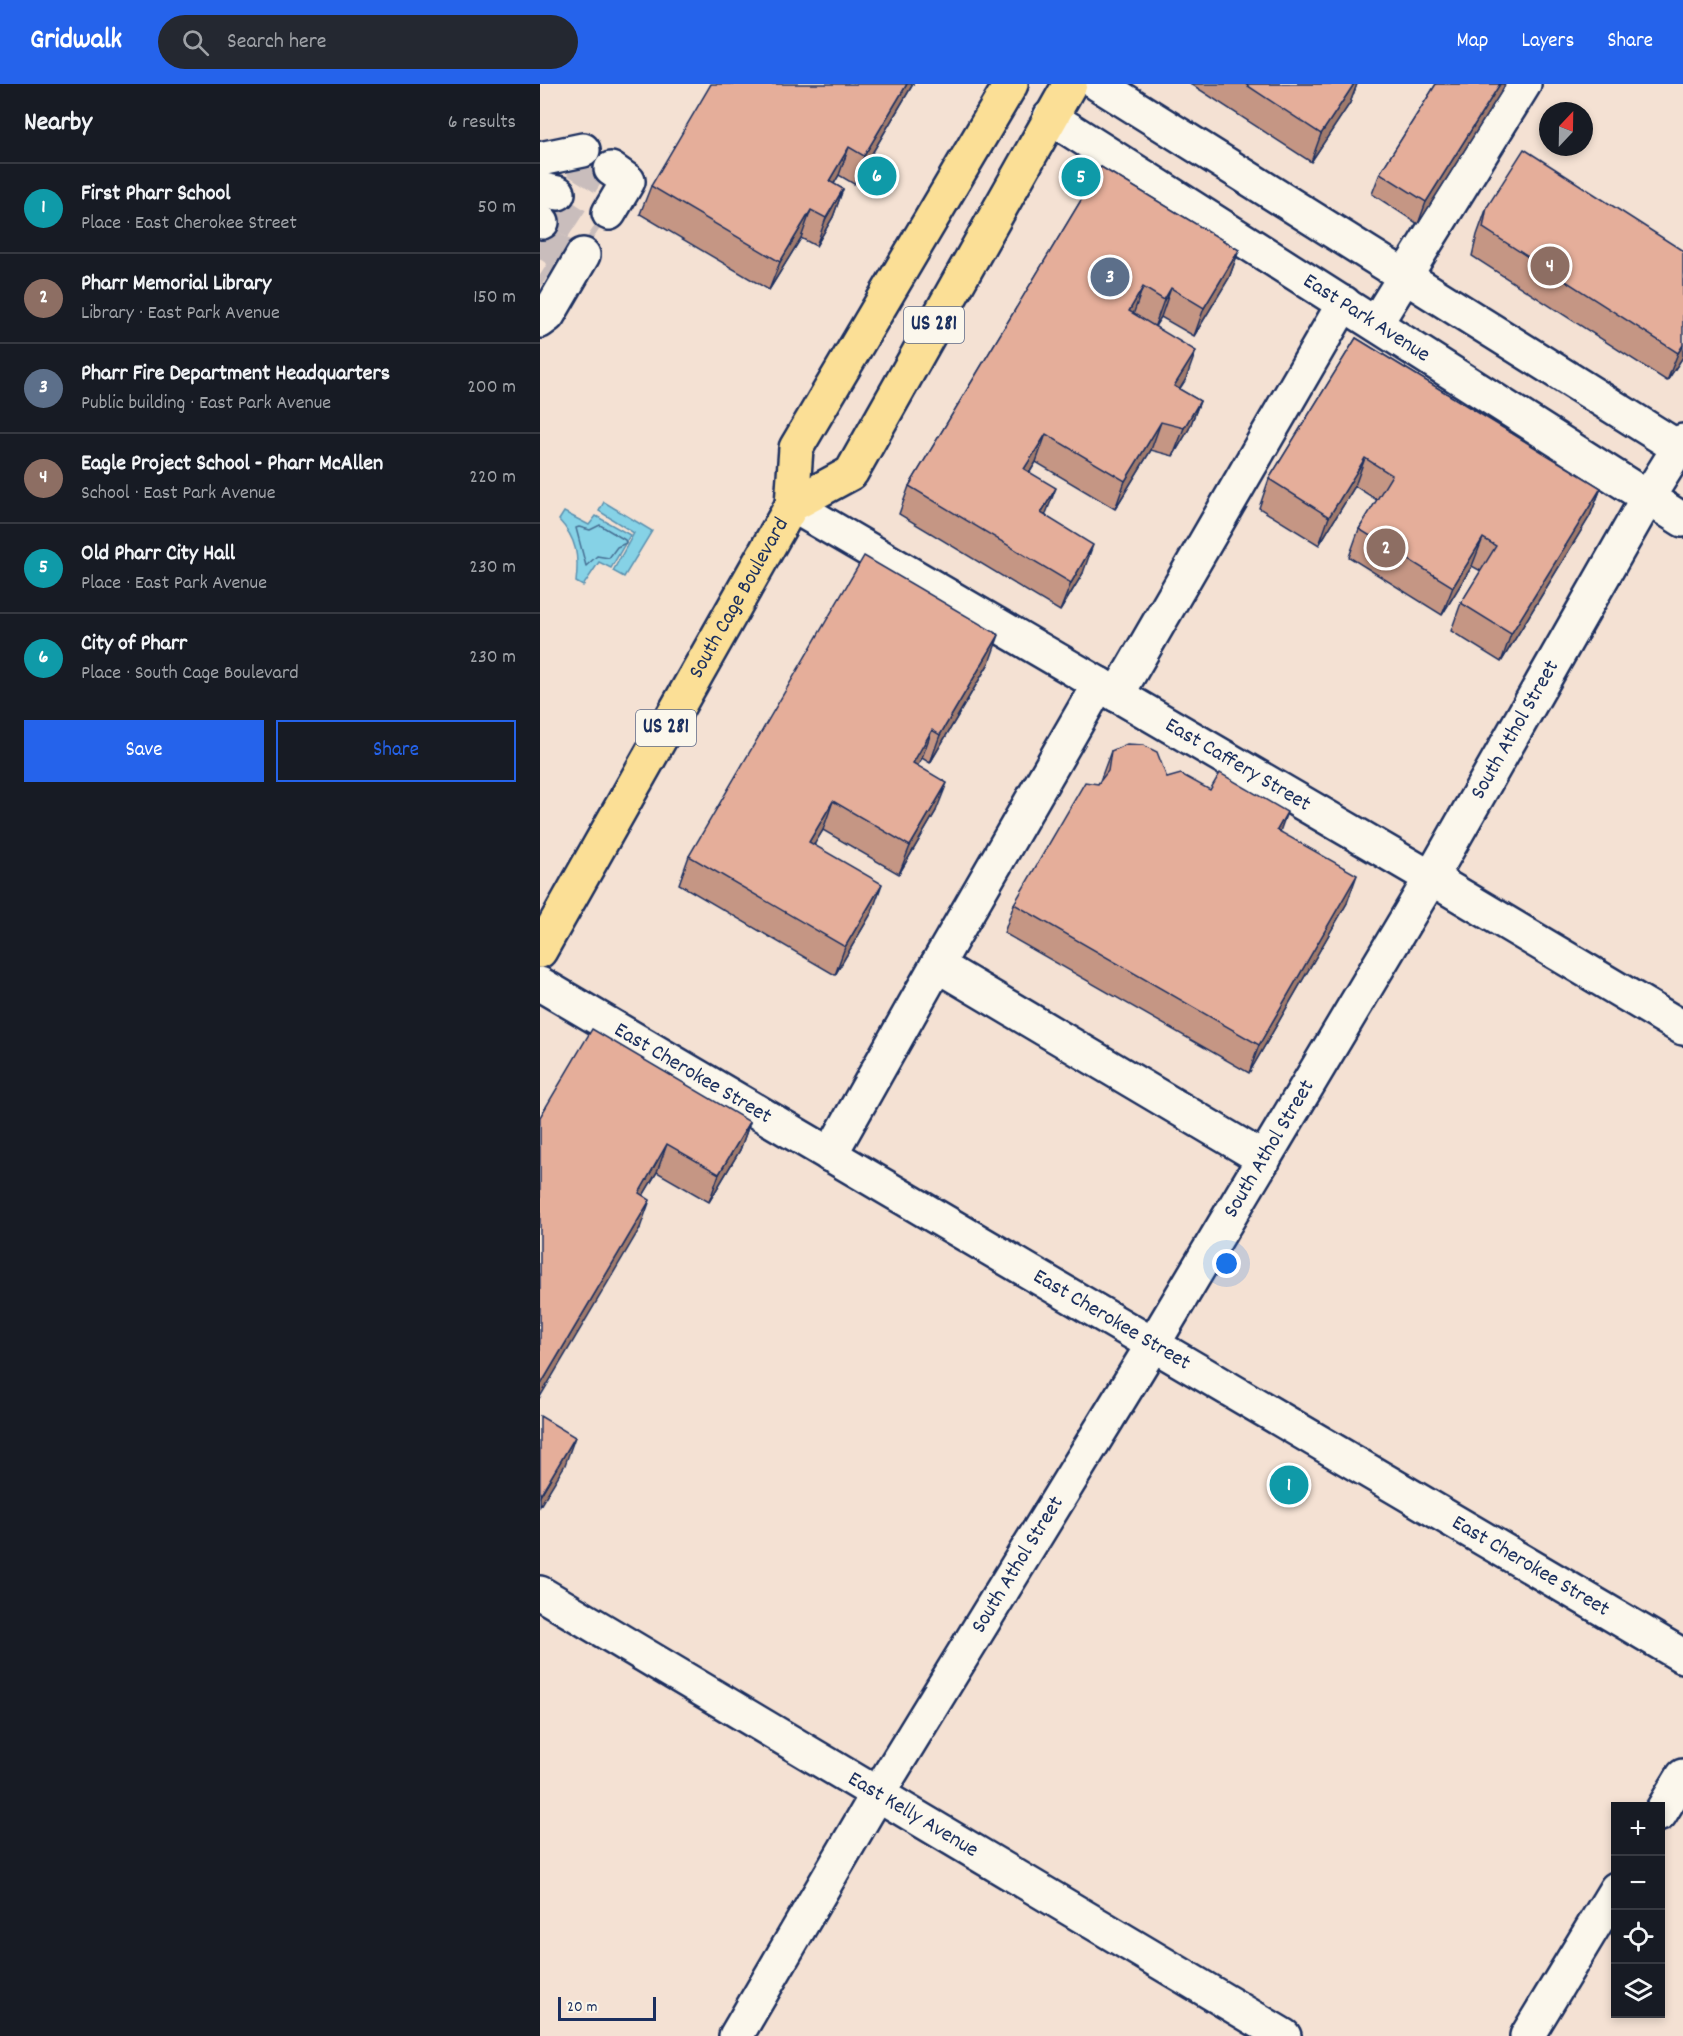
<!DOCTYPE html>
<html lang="en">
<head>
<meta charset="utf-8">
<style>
  :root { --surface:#171b24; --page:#242831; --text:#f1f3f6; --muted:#9ea1a6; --line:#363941; --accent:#2563eb }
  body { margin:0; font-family:Dekko,sans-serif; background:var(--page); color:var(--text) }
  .controls { position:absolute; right:18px; bottom:18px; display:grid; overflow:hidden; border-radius:0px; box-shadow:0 3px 9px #0003 }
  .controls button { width:54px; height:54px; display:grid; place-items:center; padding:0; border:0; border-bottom:2px solid var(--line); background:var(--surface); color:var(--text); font:30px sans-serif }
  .compass { position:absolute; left:999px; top:18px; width:54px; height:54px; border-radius:50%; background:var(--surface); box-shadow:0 3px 9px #0003; rotate:22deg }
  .scale { position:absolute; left:18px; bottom:15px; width:98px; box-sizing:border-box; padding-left:6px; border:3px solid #1b2f5e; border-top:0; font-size:16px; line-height:21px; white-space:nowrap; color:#1b2f5e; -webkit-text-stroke:4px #fbf7ec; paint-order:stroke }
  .you { position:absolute; left:687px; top:1180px; width:21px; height:21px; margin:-15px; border:4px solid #fff; border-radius:50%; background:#1a73e8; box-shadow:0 0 0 9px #1a73e833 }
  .badge { display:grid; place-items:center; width:39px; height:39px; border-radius:50%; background:var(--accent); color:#fff; font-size:20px; font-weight:700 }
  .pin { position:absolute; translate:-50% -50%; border:3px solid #fff; box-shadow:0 2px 6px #0006 }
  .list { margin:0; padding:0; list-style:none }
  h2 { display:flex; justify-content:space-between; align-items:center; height:78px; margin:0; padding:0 24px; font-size:26px }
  h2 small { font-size:20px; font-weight:400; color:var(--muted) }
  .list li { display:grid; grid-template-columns:39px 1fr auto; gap:18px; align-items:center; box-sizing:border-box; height:90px; padding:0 24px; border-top:2px solid var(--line) }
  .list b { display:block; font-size:22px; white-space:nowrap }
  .list p { margin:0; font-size:20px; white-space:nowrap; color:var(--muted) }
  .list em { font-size:20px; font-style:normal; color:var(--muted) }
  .actions { display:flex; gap:12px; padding:18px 24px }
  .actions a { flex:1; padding:14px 0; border:2px solid var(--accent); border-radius:0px; text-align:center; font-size:21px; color:var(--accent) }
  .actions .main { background:var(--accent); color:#fff }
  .icon { flex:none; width:33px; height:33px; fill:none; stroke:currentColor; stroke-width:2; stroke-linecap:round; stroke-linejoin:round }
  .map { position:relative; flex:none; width:1143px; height:1952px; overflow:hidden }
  header { display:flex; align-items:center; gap:36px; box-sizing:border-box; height:84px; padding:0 30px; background:var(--accent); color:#fff }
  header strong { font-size:28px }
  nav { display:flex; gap:33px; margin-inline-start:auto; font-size:21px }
  .search { width:420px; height:54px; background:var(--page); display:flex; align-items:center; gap:15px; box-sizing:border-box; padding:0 21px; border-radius:33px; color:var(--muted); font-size:22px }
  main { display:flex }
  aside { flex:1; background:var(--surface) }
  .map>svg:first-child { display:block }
</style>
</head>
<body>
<header>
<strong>Gridwalk</strong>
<div class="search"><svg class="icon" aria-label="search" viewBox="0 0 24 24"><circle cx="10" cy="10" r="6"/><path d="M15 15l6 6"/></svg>Search here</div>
<nav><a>Map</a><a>Layers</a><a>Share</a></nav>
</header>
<main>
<aside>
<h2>Nearby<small>6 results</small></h2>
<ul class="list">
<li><span class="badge" style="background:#0f9aa8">1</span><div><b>First Pharr School</b><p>Place · East Cherokee Street</p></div><em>50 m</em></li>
<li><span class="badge" style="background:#8d6e63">2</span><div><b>Pharr Memorial Library</b><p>Library · East Park Avenue</p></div><em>150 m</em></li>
<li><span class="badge" style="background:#5c6f8a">3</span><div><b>Pharr Fire Department Headquarters</b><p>Public building · East Park Avenue</p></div><em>200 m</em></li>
<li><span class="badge" style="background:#8d6e63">4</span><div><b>Eagle Project School - Pharr McAllen</b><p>School · East Park Avenue</p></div><em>220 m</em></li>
<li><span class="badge" style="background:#0f9aa8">5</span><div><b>Old Pharr City Hall</b><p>Place · East Park Avenue</p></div><em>230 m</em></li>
<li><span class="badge" style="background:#0f9aa8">6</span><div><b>City of Pharr</b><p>Place · South Cage Boulevard</p></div><em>230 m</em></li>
</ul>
<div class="actions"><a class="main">Save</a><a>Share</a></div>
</aside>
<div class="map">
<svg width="1143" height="1952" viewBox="0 0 1143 1952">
  <rect width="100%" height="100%" fill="#f4e1d3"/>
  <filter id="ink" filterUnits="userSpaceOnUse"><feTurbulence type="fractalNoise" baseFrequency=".0167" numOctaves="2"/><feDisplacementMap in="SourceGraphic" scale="12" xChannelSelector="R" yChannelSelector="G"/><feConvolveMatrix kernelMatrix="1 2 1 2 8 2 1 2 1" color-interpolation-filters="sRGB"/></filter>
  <g filter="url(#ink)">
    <g fill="#86d2e6" stroke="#5b91b0" stroke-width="1.5">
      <polygon points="64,418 112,447 84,493 73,487 94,449 59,427"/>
      <path d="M24,428L49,441L56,432L90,451L71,484L59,478L43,502L36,498C39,473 37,455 19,436Z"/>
    </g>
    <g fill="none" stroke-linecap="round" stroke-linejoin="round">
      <polygon stroke="#467094" stroke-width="1.5" points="60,441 85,456 86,459 77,463 69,474 57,472 46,482 36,444 39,443 50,446"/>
      <g stroke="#c9bdbc" stroke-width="33" stroke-dasharray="33 16" stroke-linecap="butt">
        <polyline points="36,77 66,96"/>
        <polyline points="9,122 55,152"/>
        <polyline points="0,155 22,170"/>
        <polyline points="0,191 6,195"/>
      </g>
      <defs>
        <g id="minor">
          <polyline points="558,0 1139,364"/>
          <path id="s1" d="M510,33L1143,436"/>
          <polyline points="0,75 43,66"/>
          <polyline points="0,105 18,109"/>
          <polyline points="69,129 88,97 71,85"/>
          <polyline points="0,137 2,138"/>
          <polyline points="0,237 8,231 43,171"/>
          <polyline points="836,239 984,0"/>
          <path id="s2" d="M252,421L891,794L1143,944"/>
          <polyline points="577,611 804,219"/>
          <polyline points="397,881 559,600"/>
          <path id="s3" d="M0,900L1143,1572"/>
          <polyline points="290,1071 397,881 724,1075"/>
          <path id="s4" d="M0,1509L744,1952"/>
          <polyline points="1120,1730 1143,1692"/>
          <path id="s5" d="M196,1952L337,1711L612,1262L891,794L1108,413L1143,357"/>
          <polyline points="987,1952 1076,1805"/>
        </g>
        <g id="major">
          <polyline points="252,421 256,364 471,0"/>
          <path id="s6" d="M0,867L252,421L311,389L530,0"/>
        </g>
      </defs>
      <use href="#minor" stroke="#1b2f5e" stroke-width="38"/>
      <use href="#major" stroke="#1b2f5e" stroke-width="38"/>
      <use href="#minor" stroke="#fbf7ec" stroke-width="33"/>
      <use href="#major" stroke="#fbdf96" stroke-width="33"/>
    </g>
    <g fill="#c59684" stroke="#1b2f5e" stroke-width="1.5">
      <polygon points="373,0 314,100 299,91 294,100 303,105 293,133 276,162 261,154 229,206 100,130 111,102"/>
      <polygon points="651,0 817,0 810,19 771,78"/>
      <polygon points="896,0 965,0 963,5 878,140 832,110 840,89"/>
      <polygon points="561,83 699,166 689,194 654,252 621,233 615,242 646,295 639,305 660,317 649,345 633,372 611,366 575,425 496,378 490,388 506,432 543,489 520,527 359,430 369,402"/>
      <polygon points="947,123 1143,273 1127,297 932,172 937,151"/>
      <polygon points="816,254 1061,404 1050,432 961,578 911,547 921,519 941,487 932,482 902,531 809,473 819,445 837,416 815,402 779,461 719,424 729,395"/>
      <polygon points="449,579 390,679 382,674 377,681 396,727 359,790 283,746 274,760 332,828 295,891 139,800 149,772"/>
      <polygon points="571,667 740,747 807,819 709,989 464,849 474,820 560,697"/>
      <polygon points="0,1033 210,1038 200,1066 169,1118 117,1088 103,1111 100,1144"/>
    </g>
    <g fill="#a07a6c" stroke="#1b2f5e" stroke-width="1.5">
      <polygon points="367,0 373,0 314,100 324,72"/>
      <polygon points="814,0 817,0 810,19 771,78 781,50"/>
      <polygon points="960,0 965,0 963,5 878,140 886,118"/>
      <polygon points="309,63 299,91 279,125 289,97"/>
      <polygon points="303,105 293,133 276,162 286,134"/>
      <polygon points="271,126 261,154 229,206 240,178"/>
      <polygon points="699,166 689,194 654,252 664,224"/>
      <polygon points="603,203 593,231 589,227"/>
      <polygon points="631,204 621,233 614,244 624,216"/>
      <polygon points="1143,261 1143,273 1127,297 1138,269"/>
      <polygon points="656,267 646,295 624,330 634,302"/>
      <polygon points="660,317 649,345 633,372 644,344"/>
      <polygon points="621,338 611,366 575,425 585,397"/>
      <polygon points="506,350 496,378 474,413 484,385"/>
      <polygon points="825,374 815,402 779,461 789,433"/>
      <polygon points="516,404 505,432 501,429"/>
      <polygon points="1061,404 1050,432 961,578 971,550"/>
      <polygon points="943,454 932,482 902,531 913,503"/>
      <polygon points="553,461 543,489 520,527 531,499"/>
      <polygon points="459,551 449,579 390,679 400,651"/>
      <polygon points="392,646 382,674 363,707 373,679"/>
      <polygon points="407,699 396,727 359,790 370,762"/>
      <polygon points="293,717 283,746 259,786 269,758"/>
      <polygon points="747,728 737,756 737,746"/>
      <polygon points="817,791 807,819 709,989 719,961"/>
      <polygon points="342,800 332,828 295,891 305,863"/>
      <polygon points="210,1038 200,1066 169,1118 179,1090"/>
      <polygon points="127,1060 117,1088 88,1137 99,1109"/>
      <polygon points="110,1116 100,1144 0,1313 0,1302"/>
      <polygon points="35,1353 25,1381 0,1422 0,1412"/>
    </g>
    <g fill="#e5ae9a" stroke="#1b2f5e" stroke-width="1.5">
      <polygon points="171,0 367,0 324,72 309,63 289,97 303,105 286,134 271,126 240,178 111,102"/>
      <polygon points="705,0 814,0 781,50"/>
      <polygon points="896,0 960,0 886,118 840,89"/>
      <polygon points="984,65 1143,167 1143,261 1138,269 943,144 947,123"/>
      <polygon points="561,83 699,166 664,224 631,204 624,216 603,203 589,227 656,267 634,302 660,317 644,344 621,338 585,397 506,350 484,385 516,404 501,429 553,461 531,499 369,402"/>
      <polygon points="816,254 1061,404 971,550 921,519 956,462 943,454 913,503 819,445 852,391 825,374 789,433 729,395"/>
      <polygon points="324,472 459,551 400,651 392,646 373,679 407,699 370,762 293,717 269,758 342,800 305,863 149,772"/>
      <polygon points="587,660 603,661 617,668 627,694 641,690 670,706 680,689 747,728 737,746 817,791 719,961 474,820 545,698 558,700 568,687 571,667"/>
      <polygon points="52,945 210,1038 179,1090 127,1060 99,1109 110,1116 0,1302 0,1033"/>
      <polygon points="0,1332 35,1353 0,1412"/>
    </g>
  </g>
  <g text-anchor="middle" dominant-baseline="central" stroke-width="4.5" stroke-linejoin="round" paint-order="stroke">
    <g fill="#fbf7ec" stroke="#5e6b89" stroke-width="1.5">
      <rect x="364" y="223" width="60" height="36" rx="4.5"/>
      <rect x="96" y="626" width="60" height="36" rx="4.5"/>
    </g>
    <g font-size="21" font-weight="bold" fill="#1b2f5e">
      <text x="394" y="241">US 281</text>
      <text x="126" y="644">US 281</text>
    </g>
    <g font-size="22" fill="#1b2f5e" stroke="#fbf7ec">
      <text stroke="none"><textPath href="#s1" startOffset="375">East Park Avenue</textPath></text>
      <text stroke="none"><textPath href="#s6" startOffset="405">South Cage Boulevard</textPath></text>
      <text stroke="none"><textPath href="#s5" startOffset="1521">South Athol Street</textPath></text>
      <text stroke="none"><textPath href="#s2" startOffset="516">East Caffery Street</textPath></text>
      <text stroke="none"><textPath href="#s3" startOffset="177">East Cherokee Street</textPath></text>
      <text stroke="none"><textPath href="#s5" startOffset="1035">South Athol Street</textPath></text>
      <text stroke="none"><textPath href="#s3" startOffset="663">East Cherokee Street</textPath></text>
      <text stroke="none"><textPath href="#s5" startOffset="549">South Athol Street</textPath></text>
      <text stroke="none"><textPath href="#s3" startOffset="1149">East Cherokee Street</textPath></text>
      <text stroke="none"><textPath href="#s4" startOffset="434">East Kelly Avenue</textPath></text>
    </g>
  </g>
</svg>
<div class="controls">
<button>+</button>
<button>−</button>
<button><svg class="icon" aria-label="locate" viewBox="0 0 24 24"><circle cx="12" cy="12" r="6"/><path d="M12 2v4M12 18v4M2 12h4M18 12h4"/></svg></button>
<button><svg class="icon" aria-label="layers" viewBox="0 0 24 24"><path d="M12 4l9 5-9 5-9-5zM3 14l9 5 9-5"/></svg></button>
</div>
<svg class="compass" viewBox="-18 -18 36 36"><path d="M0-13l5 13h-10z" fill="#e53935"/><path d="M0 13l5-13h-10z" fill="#9ea1a6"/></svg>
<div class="scale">20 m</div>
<div class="you"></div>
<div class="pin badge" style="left:749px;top:1401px;background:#0f9aa8">1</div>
<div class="pin badge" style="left:846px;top:464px;background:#8d6e63">2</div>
<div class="pin badge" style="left:570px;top:193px;background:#5c6f8a">3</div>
<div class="pin badge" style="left:1010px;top:182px;background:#8d6e63">4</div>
<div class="pin badge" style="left:541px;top:93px;background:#0f9aa8">5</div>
<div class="pin badge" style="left:337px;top:92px;background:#0f9aa8">6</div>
</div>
</main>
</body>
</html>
